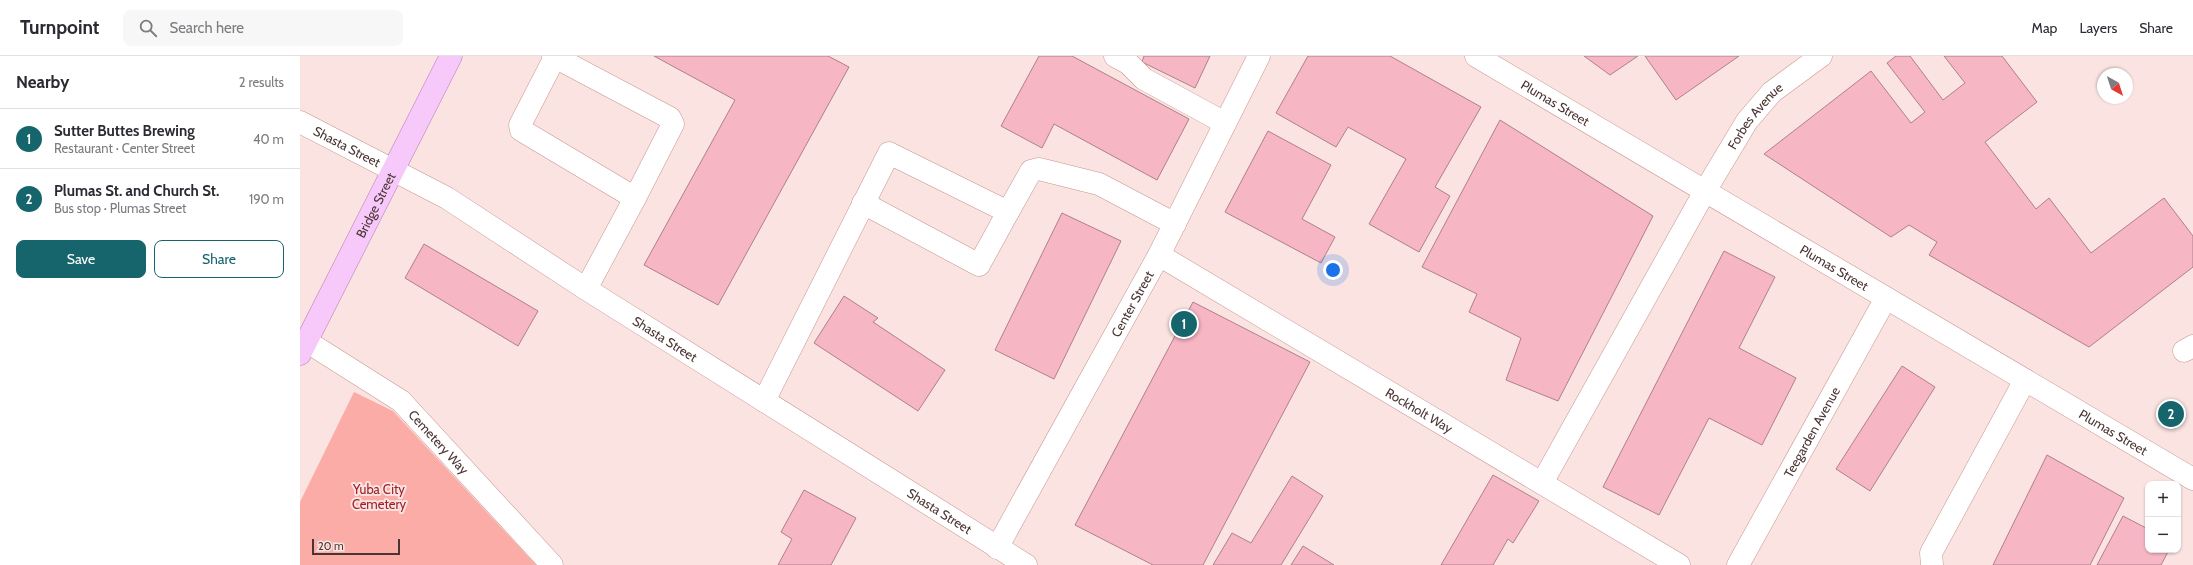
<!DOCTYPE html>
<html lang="en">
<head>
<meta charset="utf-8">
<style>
  :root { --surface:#fff; --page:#f7f7f7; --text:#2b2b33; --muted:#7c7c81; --line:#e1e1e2; --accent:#17656c }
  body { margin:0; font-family:Cabin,sans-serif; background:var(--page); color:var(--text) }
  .controls { position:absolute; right:12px; bottom:12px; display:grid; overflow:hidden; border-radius:8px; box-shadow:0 1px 3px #0004 }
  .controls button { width:36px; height:36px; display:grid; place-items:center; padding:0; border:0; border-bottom:1px solid var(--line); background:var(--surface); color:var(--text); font:20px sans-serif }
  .compass { position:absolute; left:1797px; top:12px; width:36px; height:36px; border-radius:50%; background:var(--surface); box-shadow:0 1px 3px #0004; rotate:141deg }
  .scale { position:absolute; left:12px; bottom:10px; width:88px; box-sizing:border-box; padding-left:4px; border:2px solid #4a3533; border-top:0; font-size:11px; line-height:14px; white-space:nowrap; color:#4a3533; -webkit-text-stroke:3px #fae3e1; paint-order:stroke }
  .you { position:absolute; left:1033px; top:214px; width:14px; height:14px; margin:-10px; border:3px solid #fff; border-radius:50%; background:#1a73e8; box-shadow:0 0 0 6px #1a73e833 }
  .badge { display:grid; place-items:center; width:26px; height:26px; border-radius:50%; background:var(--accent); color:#fff; font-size:13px; font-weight:700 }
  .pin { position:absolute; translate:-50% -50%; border:2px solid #fff; box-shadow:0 1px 4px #0006 }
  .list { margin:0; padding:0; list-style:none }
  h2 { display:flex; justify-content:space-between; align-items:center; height:52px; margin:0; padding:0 16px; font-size:17px }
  h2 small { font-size:13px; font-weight:400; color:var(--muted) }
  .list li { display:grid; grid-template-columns:26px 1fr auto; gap:12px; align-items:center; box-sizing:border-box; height:60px; padding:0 16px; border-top:1px solid var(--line) }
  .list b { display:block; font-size:15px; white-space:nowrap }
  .list p { margin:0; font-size:13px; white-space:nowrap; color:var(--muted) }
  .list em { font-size:13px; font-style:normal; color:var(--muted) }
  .actions { display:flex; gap:8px; padding:12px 16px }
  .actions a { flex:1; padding:9px 0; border:1px solid var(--accent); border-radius:8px; text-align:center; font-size:14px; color:var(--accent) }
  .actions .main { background:var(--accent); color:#fff }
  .icon { flex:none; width:22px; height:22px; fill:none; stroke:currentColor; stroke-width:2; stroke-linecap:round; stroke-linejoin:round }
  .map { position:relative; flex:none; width:1893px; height:509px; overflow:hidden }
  header { display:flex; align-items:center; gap:24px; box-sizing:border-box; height:56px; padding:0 20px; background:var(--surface); border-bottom:1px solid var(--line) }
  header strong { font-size:19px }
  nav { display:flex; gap:22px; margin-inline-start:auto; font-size:14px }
  .search { width:280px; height:36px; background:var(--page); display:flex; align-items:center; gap:10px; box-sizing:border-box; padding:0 14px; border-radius:8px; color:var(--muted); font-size:15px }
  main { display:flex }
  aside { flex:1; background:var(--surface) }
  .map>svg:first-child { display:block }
</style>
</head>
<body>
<header>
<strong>Turnpoint</strong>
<div class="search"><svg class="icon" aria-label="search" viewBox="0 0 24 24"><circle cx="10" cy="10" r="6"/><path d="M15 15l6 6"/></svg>Search here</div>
<nav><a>Map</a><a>Layers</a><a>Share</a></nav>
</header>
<main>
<aside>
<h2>Nearby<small>2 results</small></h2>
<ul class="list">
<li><span class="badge">1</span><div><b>Sutter Buttes Brewing</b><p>Restaurant · Center Street</p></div><em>40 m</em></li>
<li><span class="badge">2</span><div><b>Plumas St. and Church St.</b><p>Bus stop · Plumas Street</p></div><em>190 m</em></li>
</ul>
<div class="actions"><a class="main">Save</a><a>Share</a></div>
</aside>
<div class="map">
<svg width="1893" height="509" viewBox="0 0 1893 509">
  <rect width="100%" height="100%" fill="#fae3e1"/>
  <polygon fill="#fcaca6" points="54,336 93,355 236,509 0,509 0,446"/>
  <g fill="#f6b6c4" stroke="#b07f8b">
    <polygon points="354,0 528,0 549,11 418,249 344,209 435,44"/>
    <polygon points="739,0 772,0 889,63 857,124 754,68 742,92 701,70"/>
    <polygon points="844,0 910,0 895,32 842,6"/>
    <polygon points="1008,0 1090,0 1181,51 1135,131 1150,140 1119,196 1069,168 1106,103 1048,71 1036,91 976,57"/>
    <polygon points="1284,0 1338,0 1310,19"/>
    <polygon points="1345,0 1439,0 1376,44"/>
    <polygon points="1596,0 1610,0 1643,44 1665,27 1644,0 1702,0 1737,46 1685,86 1736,153 1749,142 1791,197 1864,142 1893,180 1893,211 1789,291 1629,199 1637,186 1609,169 1591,181 1464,98 1571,15 1611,67 1625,56 1587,7"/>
    <polygon points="1200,64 1353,160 1258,345 1206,324 1221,282 1169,256 1177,238 1122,211"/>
    <polygon points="968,75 1031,109 1002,163 1035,181 1021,207 925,156"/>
    <polygon points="762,157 821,185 754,323 695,294"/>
    <polygon points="124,188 238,255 218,290 105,222"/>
    <polygon points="1424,195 1475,221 1439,292 1496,322 1462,389 1409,362 1359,459 1303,431"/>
    <polygon points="544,240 578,262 573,266 645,314 618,355 514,287"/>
    <polygon points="893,246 1010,306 903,509 853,509 775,469"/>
    <polygon points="1602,310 1635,331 1570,435 1536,413"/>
    <polygon points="1747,399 1824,442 1790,509 1693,509"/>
    <polygon points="1193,419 1239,445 1213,487 1208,483 1193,509 1141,509"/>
    <polygon points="992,420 1023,440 981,509 913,509 932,477 951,487"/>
    <polygon points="504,434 556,462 531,509 478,509 492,483 481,476"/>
    <polygon points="1823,460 1848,473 1848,494 1869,494 1861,509 1797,509"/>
    <polygon points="1003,490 1034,509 991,509"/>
  </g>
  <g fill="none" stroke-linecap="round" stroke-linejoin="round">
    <defs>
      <g id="minor">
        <polyline points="253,0 255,1 370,62 373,68 335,142 221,74 220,69 255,1 256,0"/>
        <polyline points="815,0 828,7 844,23 925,67"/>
        <path id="s1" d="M1176,0L1893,423"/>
        <path id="s2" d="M0,66L147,142L286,233L726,509"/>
        <polyline points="563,147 679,209 708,156"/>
        <path id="s3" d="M859,199L1379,509"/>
        <polyline points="286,233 335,142"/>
        <path id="s4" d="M6,285L101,345L252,509"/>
        <polyline points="1884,295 1893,290"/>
        <polyline points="464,345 589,97 708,156 731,115 739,113 799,128 875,168"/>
        <path id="s5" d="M1242,427L1405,135L1447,65L1472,36L1521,0"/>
        <path id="s6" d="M697,492L859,199L959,0"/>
        <path id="s7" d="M1438,509L1586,242"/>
        <polyline points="1632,509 1631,497 1725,324"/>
      </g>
      <g id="major">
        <path id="s8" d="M0,298L151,0"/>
      </g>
    </defs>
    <use href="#minor" stroke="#c89591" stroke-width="23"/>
    <use href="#major" stroke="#b77eb4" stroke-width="23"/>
    <use href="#minor" stroke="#fff" stroke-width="22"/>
    <use href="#major" stroke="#f7c9fb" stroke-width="22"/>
  </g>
  <g text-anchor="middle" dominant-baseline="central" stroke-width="4" stroke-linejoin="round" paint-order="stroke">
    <g font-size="13" fill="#4a3533" stroke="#fae3e1">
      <text stroke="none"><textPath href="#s1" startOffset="92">Plumas Street</textPath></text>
      <text stroke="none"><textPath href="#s5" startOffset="425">Forbes Avenue</textPath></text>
      <text stroke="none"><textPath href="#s2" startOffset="53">Shasta Street</textPath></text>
      <text stroke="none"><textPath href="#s8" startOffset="167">Bridge Street</textPath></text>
      <text stroke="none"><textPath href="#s1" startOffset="416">Plumas Street</textPath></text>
      <text stroke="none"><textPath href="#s6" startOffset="279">Center Street</textPath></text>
      <text stroke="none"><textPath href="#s2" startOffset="425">Shasta Street</textPath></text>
      <text stroke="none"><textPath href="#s3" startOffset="303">Rockholt Way</textPath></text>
      <text stroke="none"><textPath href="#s7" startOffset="152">Teegarden Avenue</textPath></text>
      <text stroke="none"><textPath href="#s1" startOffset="740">Plumas Street</textPath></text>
      <text stroke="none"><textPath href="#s4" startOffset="168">Cemetery Way</textPath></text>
      <text stroke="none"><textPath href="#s2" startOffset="749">Shasta Street</textPath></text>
    </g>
    <g font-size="13" fill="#9c2127" stroke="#fae3e1">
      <text x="79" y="433">Yuba City<tspan x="79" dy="15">Cemetery</tspan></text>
    </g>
  </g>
</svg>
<div class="controls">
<button>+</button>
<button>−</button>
</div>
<svg class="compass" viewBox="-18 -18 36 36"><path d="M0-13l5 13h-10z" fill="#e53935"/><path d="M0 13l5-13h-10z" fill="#7c7c81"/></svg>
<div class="scale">20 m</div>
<div class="you"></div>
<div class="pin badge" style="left:884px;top:268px">1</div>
<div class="pin badge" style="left:1871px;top:358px">2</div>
</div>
</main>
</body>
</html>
